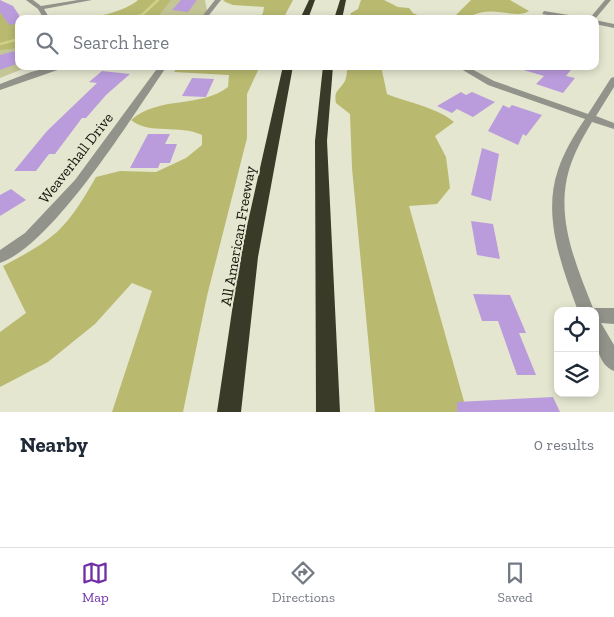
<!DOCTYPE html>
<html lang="en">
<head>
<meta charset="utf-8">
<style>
  :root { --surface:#fff; --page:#f6f6f7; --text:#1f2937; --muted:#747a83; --line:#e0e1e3; --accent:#6f2fa5 }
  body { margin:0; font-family:"Zilla Slab",serif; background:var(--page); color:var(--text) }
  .controls { position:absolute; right:15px; bottom:15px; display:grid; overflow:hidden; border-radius:10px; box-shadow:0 2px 8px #0003 }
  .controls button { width:45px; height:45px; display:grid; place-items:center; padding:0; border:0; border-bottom:1px solid var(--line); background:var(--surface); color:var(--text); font:25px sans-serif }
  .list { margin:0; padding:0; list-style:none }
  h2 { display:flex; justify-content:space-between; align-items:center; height:65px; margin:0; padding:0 20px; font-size:21px }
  h2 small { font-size:16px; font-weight:400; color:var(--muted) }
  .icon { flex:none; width:28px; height:28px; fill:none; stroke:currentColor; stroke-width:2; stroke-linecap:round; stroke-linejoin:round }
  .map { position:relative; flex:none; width:614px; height:412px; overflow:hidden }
  .search { position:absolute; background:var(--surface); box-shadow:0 2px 8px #0003; left:15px; right:15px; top:15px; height:55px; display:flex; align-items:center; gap:12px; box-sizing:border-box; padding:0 18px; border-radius:10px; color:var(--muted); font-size:19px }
  .sheet { height:135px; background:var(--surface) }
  nav { display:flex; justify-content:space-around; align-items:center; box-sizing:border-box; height:70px; border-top:1px solid var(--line); background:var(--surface); font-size:14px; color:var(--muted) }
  nav a { display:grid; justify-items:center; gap:2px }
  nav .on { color:var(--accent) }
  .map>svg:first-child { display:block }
</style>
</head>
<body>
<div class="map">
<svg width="614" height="412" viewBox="0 0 614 412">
  <rect width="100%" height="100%" fill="#e5e6cf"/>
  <g fill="#c5c695">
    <polygon points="144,0 205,0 208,16 206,19 99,19"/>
    <polygon points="19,32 19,66 30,66 0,78 0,36"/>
  </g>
  <g fill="#b9ba70">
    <path d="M138,0H171L156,19H28C48,15 59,19 78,18C96,18 124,12 138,0Z"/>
    <polygon points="225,0 293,0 283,19 259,19 263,13 264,7 233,5 223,1"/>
    <polygon points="361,0 384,0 398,7 409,8 413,13 426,19 349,19 351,13 358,9"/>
    <path d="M471,0H510L529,11C516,20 495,5 473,15L477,19H452Z"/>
    <polygon points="0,10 19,20 19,48 0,50"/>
    <path d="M178,66H260L247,94V138L207,296L183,412H112L152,291L132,283L95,324L48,362L0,387V332L26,313L3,266C22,256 41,246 57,232C73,217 85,196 96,177L120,171L156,172L186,158L202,145V135C179,124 149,135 131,120C160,95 199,109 228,87L229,75L174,72Z"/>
    <path d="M347,66H381L387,94C409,103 436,107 454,122L435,136L446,157L450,188L437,204L409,206L467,412H375L352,168L350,114L336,103C334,92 337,92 343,84C347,79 347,72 347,66Z"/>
  </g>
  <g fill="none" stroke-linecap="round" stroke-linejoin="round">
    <g stroke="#d0d287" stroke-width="2.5">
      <polyline points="131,19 143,14 158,0"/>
      <polyline points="0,44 19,39"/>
    </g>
  </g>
  <g fill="#ba9cdd">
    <polygon points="0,0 13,6 19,15 19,23 9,25 0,12"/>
    <polygon points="181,0 197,0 188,12 172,10"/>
    <polygon points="19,50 19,63 0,70 0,55"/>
    <polygon points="520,66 574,66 566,76 575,78 563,93 536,84 544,76 520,69"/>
    <polygon points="102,71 130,74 106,95 86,118 82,118 55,154 49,154 36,171 14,171 47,131 97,83 89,82"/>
    <polygon points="192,78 214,79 206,97 182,96"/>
    <polygon points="461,92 466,95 472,92 495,102 473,117 457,109 452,113 437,106"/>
    <polygon points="503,105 509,108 512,105 542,115 526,136 523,134 518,145 488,131"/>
    <polygon points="148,134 170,134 165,144 177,144 170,163 160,163 158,168 130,168"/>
    <polygon points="482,148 499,154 491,201 471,195"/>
    <polygon points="11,189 26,200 0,216 0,195"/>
    <polygon points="471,221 493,224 500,259 477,255"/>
    <polygon points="473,294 510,295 526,333 519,333 536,375 517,375 498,321 482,321"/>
    <polygon points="553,397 560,412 457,412 457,402"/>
  </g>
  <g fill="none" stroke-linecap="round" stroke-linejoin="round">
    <g fill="#92938a" fill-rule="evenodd">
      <polygon points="26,0 33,0 41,6 78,0 92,0 44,9 50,19 44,19 38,9"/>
      <polygon points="215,0 221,0 206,19 200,19"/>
      <polygon points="605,0 611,0 595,19 589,19"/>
      <polygon points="544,11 581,17 584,19 568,19 542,14"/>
      <polygon points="595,20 614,24 614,28 595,24"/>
      <polygon points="55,66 69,66 0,90 0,84 31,72"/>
      <path d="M159,66H167C133,115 54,244 0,263V250L25,233L75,180Z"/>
      <path d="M456,66H466L494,81L588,114L611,78L614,77V87L596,116L614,123V129L592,122C583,137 574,153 569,170C555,217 576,265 593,308H614V324L601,323L614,345V371C593,362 595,330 595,311H578C562,267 542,216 558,170C564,152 574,135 585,119L488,85Z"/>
    </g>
    <g fill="#3a3a28" fill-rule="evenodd">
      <polygon points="309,0 315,0 308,19 300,19"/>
      <polygon points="340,0 346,0 342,19 334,19"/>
      <polygon points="283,66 293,66 258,257 241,412 217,412 240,257"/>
      <polygon points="323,66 333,66 327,141 340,412 316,412 315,141"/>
    </g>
  </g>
  <g text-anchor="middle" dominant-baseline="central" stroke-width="4" stroke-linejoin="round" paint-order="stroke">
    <g font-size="15" fill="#13130b" stroke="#e5e6cf">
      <text transform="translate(76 158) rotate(-52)">Weaverhall Drive</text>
      <text transform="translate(238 236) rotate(-80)">All American Freeway</text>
    </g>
  </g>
</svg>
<div class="controls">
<button><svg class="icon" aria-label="locate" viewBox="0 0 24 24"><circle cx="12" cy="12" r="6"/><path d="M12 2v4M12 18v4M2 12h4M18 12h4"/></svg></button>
<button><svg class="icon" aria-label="layers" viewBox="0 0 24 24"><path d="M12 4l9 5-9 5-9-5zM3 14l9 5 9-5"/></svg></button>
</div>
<div class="search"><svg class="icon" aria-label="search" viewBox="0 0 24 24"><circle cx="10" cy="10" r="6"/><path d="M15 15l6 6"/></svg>Search here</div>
</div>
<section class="sheet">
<h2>Nearby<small>0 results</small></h2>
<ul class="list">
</ul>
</section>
<nav>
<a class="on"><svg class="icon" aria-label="map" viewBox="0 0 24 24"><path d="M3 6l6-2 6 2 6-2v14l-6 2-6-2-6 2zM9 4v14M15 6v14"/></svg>Map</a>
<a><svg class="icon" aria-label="directions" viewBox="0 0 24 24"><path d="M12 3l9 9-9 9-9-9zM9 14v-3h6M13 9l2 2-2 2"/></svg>Directions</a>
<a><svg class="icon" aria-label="saved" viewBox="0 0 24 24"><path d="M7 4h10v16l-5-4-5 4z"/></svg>Saved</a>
</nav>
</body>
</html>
